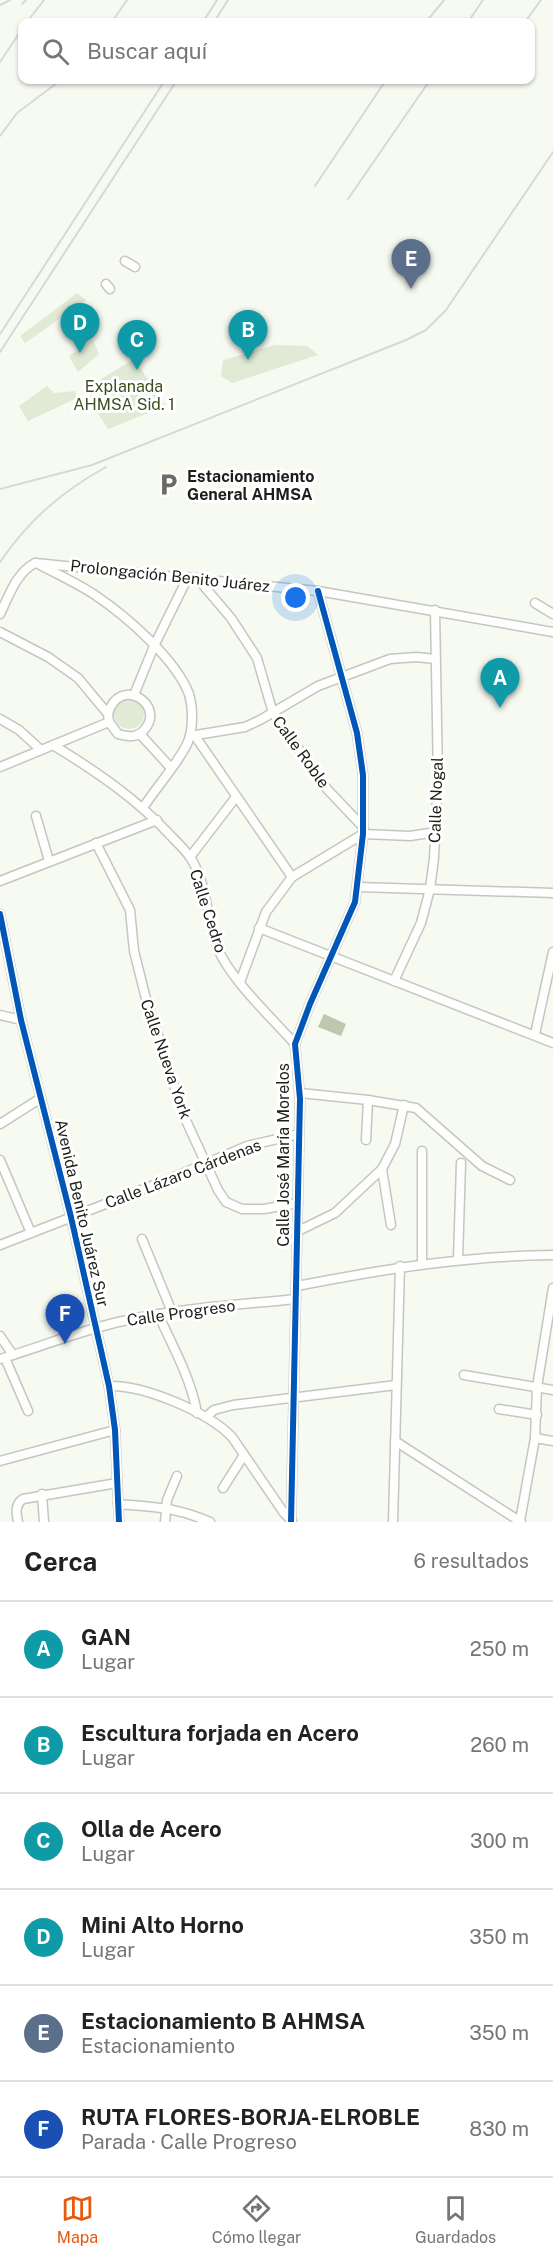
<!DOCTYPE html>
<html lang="es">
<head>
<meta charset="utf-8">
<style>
  :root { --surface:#fff; --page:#f6f6f6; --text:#222; --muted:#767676; --line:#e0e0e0; --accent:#ea580c }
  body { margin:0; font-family:"Public Sans",sans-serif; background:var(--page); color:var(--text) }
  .you { position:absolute; left:296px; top:598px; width:21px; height:21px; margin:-15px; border:4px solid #fff; border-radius:50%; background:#1a73e8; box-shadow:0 0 0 9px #1a73e833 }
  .badge { display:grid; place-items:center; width:39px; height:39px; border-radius:50%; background:var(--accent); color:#fff; font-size:20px; font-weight:700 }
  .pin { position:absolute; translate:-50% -50px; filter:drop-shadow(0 2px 3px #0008) }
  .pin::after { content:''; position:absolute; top:32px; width:21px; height:18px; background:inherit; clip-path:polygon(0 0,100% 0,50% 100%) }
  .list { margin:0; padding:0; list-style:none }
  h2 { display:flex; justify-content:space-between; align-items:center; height:78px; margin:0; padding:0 24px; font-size:26px }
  h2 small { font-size:20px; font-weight:400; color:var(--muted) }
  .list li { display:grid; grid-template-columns:39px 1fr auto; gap:18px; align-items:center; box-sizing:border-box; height:96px; padding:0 24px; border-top:2px solid var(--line) }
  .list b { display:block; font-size:22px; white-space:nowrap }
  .list p { margin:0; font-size:20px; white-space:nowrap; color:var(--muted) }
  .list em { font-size:20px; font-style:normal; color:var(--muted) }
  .icon { flex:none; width:33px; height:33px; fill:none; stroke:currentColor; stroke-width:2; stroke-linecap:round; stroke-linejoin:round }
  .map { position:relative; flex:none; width:553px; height:1522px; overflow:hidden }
  .search { position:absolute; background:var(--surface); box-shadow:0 2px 4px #0004; left:18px; right:18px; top:18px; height:66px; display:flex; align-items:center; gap:15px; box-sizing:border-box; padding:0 21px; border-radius:12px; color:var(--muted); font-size:22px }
  .sheet { height:654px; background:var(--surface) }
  nav { display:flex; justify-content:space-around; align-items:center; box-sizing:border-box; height:84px; border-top:2px solid var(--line); background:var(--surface); font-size:16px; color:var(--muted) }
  nav a { display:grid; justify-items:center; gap:3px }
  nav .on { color:var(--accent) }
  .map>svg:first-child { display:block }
</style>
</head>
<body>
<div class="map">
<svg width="553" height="1522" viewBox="0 0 553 1522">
  <rect width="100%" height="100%" fill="#f6faf1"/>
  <g fill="#e1ead5">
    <polygon points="77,293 86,300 25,343 20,336"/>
    <polygon points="93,340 99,354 78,372 69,356"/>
    <polygon points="275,345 307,346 318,355 232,383 221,376 223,360"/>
    <polygon points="134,359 166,406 108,429 83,390"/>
    <polygon points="47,386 54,393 75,391 77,398 28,421 19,406"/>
    <circle cx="129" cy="714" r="15"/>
  </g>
  <polygon fill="#bdc8ae" points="324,1014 346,1024 341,1036 318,1027"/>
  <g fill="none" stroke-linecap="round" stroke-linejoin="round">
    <defs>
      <g id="minor">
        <polyline points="125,261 135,267"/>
        <polyline points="106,284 110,289"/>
        <polyline points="35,563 318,591 553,632"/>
        <path d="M38,564C57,574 77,583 95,595C126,616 175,658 189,694C193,708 193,726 189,739C184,756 154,790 143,808"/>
        <polyline points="197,578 231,618 257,658 273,713 327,789 363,827"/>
        <polyline points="535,603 553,614"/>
        <path d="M0,614C9,596 16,573 35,563"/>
        <path d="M0,632L48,657L78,678L108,714L109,722L118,734C128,737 137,738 144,730C167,705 119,674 108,714"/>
        <polyline points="134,695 154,646 188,577"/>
        <polyline points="0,719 19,730 41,750"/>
        <polyline points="140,734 171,768"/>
        <polyline points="190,736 245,727 260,720 318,686 390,659 416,657 435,659"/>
        <polyline points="195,736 292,877"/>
        <path d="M53,745C97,772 137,799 172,837C178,843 185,850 190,857C208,884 206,920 218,949C231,980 272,1018 295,1044"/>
        <polyline points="0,767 109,722"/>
        <polyline points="36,816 49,861"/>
        <polyline points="96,843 130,910 134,951 145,995 183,1114 218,1190 226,1202 242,1209 264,1209 298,1203"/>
        <polyline points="190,857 236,797"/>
        <polyline points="0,881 157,820"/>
        <polyline points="358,887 553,893"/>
        <polyline points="0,914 21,1020 71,1217 109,1386 115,1430 119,1522"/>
        <polyline points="259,928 553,1043"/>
        <polyline points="394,981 421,923 430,889 434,858 438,779 435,610"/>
        <polyline points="240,982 266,912 292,877 363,834 410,836 436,832"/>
        <polyline points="0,1015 21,1020"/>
        <polyline points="535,1034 553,952"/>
        <polyline points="300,1093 368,1100 416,1108 482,1166 510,1180"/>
        <polyline points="0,1124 41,1098"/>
        <polyline points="366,1140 368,1100"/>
        <polyline points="0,1160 31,1233"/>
        <polyline points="382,1169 391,1225"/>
        <polyline points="296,1232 335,1213 382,1169 395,1144 404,1105"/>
        <polyline points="142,1239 172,1312"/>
        <polyline points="0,1245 167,1180 247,1146 299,1134"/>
        <polyline points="458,1259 461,1163"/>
        <polyline points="422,1263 422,1151"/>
        <path d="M297,1286C385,1269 463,1256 553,1255"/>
        <path d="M158,1314C172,1345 191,1378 197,1413"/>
        <polyline points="0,1336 13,1355"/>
        <polyline points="5,1358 28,1411"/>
        <path d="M0,1359C41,1347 81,1330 123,1321C179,1308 238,1305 296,1299"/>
        <polyline points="464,1375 553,1390"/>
        <path d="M109,1386C144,1385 208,1412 232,1437L284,1513L292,1521"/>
        <polyline points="499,1409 537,1415"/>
        <polyline points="206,1417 214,1410 233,1405 396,1385"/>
        <polyline points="535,1438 553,1441"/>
        <polyline points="395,1441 521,1522"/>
        <polyline points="0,1461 115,1430"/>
        <polyline points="223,1488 244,1455"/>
        <polyline points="42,1494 44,1522"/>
        <path d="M118,1504C154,1507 176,1507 210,1522"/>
        <polyline points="520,1521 535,1438 537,1387 553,1288"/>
        <path d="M18,1522C16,1513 15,1504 23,1499L117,1483"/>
        <polyline points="165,1522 167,1500 177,1476"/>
        <polyline points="291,1522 300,1099 295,1044 310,1004 355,902 363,834 363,775 357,733 318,591"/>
        <polyline points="393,1522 400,1266"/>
      </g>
    </defs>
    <use href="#minor" stroke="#c3c7c0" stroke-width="11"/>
    <use href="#minor" stroke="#fefefd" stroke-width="8"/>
    <g stroke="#d7d9d6" stroke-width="2">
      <polyline points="22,4 26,0"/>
      <polyline points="0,5 10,0"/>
      <polyline points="27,22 44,0"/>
      <polyline points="112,22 127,0"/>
      <polyline points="203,22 217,0"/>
      <polyline points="214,22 228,0"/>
      <polyline points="426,22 444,0"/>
      <polyline points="468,22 483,0"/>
      <polyline points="525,22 541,0"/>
      <polyline points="0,62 22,29"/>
      <polyline points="88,81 89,80"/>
      <polyline points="0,136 17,113 61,80"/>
      <polyline points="315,186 386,80"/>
      <polyline points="348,199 430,80"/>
      <polyline points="0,334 165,80"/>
      <polyline points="0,352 177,80"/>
      <polyline points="0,489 92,465 406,340 426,330 446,310 553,152"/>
      <path d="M0,562C29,520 61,492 106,467"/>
    </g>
    <defs>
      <g id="cycleway">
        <polyline points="0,914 21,1020 71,1217 109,1386 115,1430 119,1522"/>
        <polyline points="291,1522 300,1099 295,1044 310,1004 355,902 363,834 363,775 357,733 318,591"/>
      </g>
    </defs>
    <use href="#cycleway" stroke="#fff" stroke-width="10"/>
    <use href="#cycleway" stroke="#0057b8" stroke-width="6"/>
  </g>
  <defs>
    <symbol id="parking-bare" viewBox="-9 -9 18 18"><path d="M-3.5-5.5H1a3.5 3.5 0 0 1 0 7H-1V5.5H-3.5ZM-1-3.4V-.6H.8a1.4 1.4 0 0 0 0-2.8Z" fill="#686c65" stroke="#fff" stroke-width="2.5" paint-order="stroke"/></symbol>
  </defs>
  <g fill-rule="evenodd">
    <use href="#parking-bare" x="152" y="468" width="33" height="33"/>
  </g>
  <g text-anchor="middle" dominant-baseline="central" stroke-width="6" stroke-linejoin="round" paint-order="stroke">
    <g font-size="16" fill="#3b4e1b" stroke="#fff">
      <text x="124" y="386">Explanada<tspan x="124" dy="18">AHMSA Sid. 1</tspan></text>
    </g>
    <g font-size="16" font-weight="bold" fill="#1c1f19" stroke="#fff" text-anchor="start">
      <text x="187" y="476">Estacionamiento<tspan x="187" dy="18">General AHMSA</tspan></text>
    </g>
    <g font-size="16" fill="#1c1f19" stroke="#fff">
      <text transform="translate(170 576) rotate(6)">Prolongación Benito Juárez</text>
      <text transform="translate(301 752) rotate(54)">Calle Roble</text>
      <text transform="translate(436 800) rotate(-88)">Calle Nogal</text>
      <text transform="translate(208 911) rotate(72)">Calle Cedro</text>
      <text transform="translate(166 1059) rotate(71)">Calle Nueva York</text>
      <text transform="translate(283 1155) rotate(-90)">Calle José María Morelos</text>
      <text transform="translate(183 1174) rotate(-21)">Calle Lázaro Cárdenas</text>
      <text transform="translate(82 1213) rotate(77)">Avenida Benito Juárez Sur</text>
      <text transform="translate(181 1313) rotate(-8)">Calle Progreso</text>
    </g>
  </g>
</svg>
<div class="you"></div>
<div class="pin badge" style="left:500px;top:708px;background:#0f9aa8">A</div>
<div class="pin badge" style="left:248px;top:360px;background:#0f9aa8">B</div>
<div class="pin badge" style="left:137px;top:370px;background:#0f9aa8">C</div>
<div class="pin badge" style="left:80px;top:353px;background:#0f9aa8">D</div>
<div class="pin badge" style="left:411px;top:289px;background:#5c6f8a">E</div>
<div class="pin badge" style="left:65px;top:1344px;background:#1a4fb4">F</div>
<div class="search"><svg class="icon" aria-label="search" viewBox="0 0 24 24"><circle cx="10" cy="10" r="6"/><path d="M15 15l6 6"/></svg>Buscar aquí</div>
</div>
<section class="sheet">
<h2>Cerca<small>6 resultados</small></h2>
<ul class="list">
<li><span class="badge" style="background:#0f9aa8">A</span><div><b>GAN</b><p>Lugar</p></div><em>250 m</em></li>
<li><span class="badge" style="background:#0f9aa8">B</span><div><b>Escultura forjada en Acero</b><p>Lugar</p></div><em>260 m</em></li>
<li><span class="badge" style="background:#0f9aa8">C</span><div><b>Olla de Acero</b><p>Lugar</p></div><em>300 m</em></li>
<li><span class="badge" style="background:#0f9aa8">D</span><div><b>Mini Alto Horno</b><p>Lugar</p></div><em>350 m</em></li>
<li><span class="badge" style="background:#5c6f8a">E</span><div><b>Estacionamiento B AHMSA</b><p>Estacionamiento</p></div><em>350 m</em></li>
<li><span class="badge" style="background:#1a4fb4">F</span><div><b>RUTA FLORES-BORJA-ELROBLE</b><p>Parada · Calle Progreso</p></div><em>830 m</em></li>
</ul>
</section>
<nav>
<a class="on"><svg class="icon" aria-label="map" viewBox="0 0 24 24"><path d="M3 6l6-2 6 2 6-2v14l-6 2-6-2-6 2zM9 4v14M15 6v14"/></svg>Mapa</a>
<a><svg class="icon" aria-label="directions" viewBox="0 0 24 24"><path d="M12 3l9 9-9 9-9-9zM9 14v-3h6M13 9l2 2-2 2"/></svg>Cómo llegar</a>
<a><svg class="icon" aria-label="saved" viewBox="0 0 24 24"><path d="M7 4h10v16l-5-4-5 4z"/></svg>Guardados</a>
</nav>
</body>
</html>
